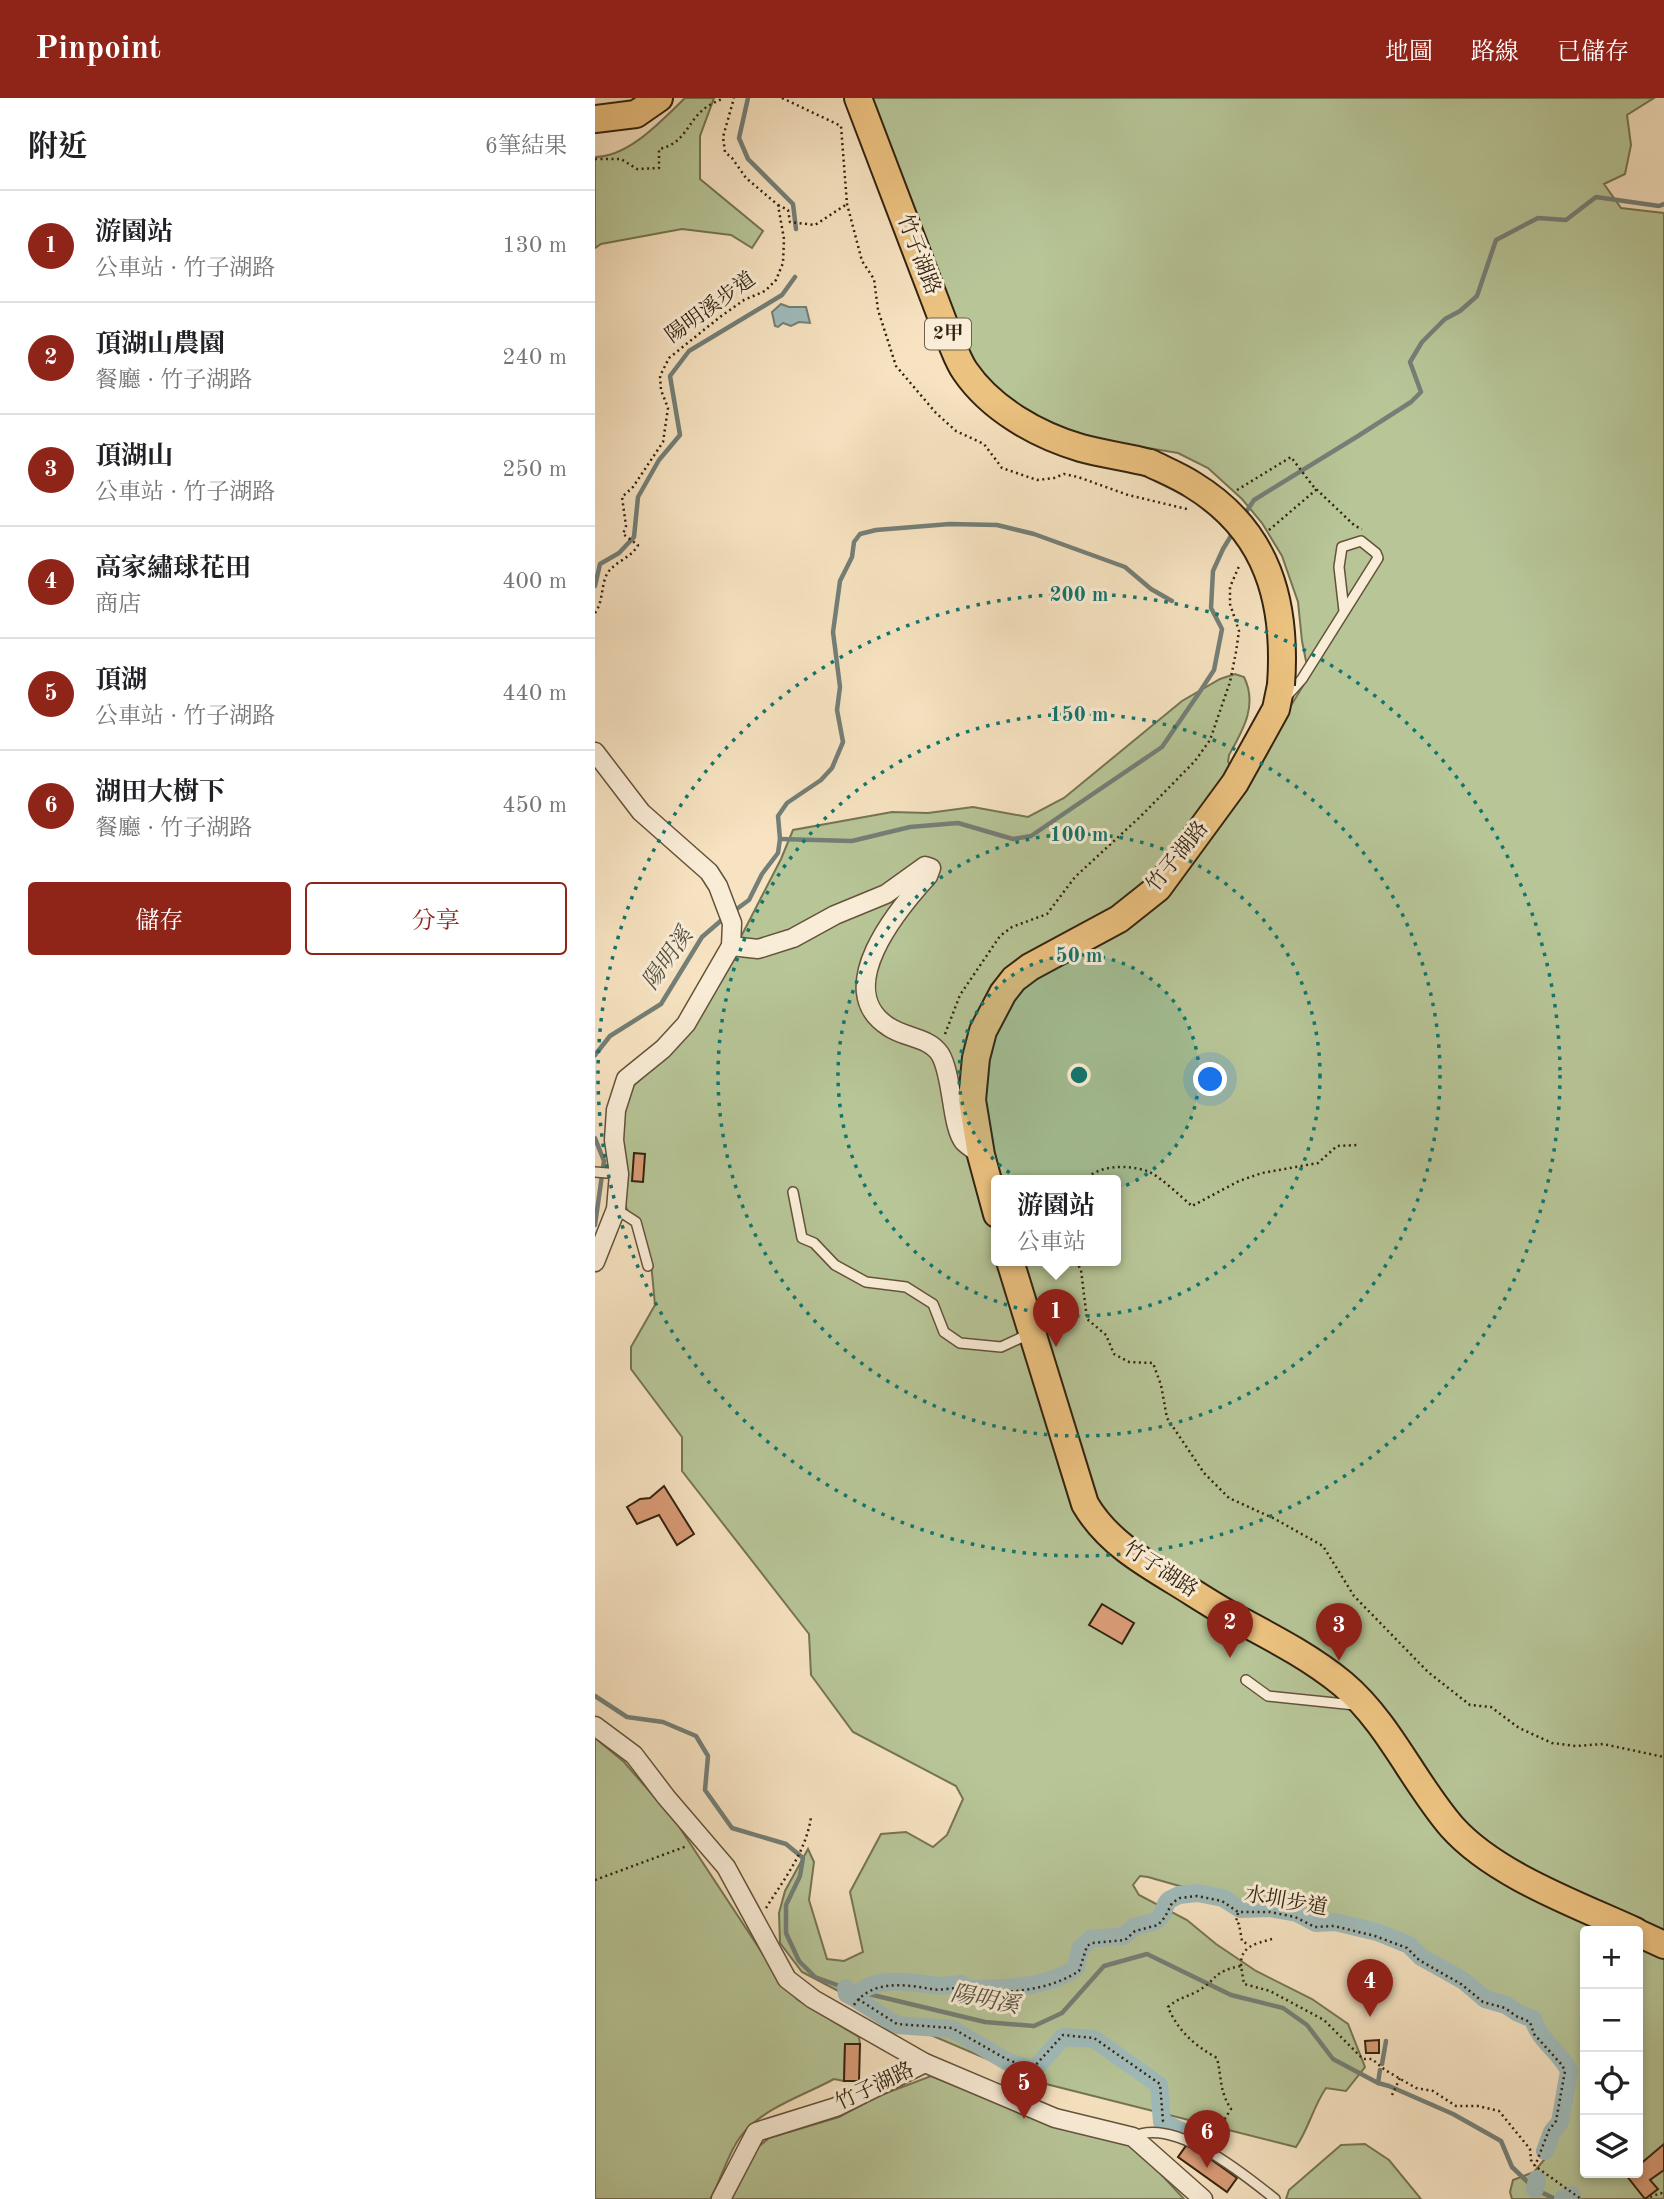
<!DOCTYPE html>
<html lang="zh-TW">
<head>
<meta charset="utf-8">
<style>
  :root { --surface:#fff; --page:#f6f6f6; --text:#202124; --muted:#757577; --line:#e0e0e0; --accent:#8f2418 }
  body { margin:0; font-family:"Old Standard TT","Noto Serif TC",serif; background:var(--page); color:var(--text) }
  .controls { position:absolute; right:21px; bottom:21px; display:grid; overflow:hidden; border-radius:7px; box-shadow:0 4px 10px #0003 }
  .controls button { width:63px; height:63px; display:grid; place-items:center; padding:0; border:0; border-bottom:2px solid var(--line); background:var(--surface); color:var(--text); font:35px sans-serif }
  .you { position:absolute; left:616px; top:982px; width:24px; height:24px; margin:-18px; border:5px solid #fff; border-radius:50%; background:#1a73e8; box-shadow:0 0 0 10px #1a73e833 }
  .badge { display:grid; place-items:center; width:46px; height:46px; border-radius:50%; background:var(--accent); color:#fff; font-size:23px; font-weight:700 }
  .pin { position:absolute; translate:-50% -58px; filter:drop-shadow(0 2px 4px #0008) }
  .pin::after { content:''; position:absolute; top:37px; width:24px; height:21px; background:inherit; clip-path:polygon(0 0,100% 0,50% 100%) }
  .popup { position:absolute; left:396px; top:1077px; width:130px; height:91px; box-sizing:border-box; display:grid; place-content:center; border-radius:7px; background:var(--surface); filter:drop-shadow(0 2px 5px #0005); font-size:23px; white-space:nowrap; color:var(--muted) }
  .popup b { font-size:26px; color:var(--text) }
  .popup::after { content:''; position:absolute; left:50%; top:100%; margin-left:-14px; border:14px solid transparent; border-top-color:var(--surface) }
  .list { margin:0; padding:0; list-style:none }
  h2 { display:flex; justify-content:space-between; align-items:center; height:91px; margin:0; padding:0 28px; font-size:30px }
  h2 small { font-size:23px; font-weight:400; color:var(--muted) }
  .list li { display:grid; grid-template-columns:46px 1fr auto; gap:21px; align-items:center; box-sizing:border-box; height:112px; padding:0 28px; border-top:2px solid var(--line) }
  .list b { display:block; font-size:26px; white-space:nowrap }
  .list p { margin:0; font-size:23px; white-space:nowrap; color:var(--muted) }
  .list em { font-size:23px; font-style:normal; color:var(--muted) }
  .actions { display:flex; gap:14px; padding:21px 28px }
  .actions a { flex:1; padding:16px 0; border:2px solid var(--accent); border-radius:7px; text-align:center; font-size:24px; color:var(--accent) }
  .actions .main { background:var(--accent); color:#fff }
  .icon { flex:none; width:38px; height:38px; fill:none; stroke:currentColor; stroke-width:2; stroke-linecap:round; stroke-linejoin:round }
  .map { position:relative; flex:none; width:1069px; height:2101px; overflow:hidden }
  header { display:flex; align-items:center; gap:42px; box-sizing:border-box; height:98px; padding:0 35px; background:var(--accent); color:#fff }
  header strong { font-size:33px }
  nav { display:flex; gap:38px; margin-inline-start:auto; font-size:24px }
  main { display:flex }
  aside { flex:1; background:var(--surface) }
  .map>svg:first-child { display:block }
</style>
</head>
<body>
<header>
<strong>Pinpoint</strong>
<nav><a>地圖</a><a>路線</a><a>已儲存</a></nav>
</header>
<main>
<aside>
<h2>附近<small>6筆結果</small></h2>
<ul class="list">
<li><span class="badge">1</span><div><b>游園站</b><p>公車站 · 竹子湖路</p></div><em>130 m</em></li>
<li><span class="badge">2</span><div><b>頂湖山農園</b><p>餐廳 · 竹子湖路</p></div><em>240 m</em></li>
<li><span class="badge">3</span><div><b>頂湖山</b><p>公車站 · 竹子湖路</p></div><em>250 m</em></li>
<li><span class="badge">4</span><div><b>高家繡球花田</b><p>商店</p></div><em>400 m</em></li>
<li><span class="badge">5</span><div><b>頂湖</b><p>公車站 · 竹子湖路</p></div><em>440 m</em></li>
<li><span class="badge">6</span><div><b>湖田大樹下</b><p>餐廳 · 竹子湖路</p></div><em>450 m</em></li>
</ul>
<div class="actions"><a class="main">儲存</a><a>分享</a></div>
</aside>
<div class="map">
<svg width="1069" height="2101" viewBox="0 0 1069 2101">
  <rect width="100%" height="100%" fill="#f7e3c1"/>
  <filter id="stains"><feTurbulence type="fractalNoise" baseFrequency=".00286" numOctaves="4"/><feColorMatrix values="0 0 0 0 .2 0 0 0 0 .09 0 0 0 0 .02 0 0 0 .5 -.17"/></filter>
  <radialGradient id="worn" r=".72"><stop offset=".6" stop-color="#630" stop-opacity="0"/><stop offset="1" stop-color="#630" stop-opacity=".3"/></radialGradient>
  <g fill="#b7c597" stroke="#757453" stroke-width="2" fill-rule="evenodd">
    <path d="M90,0H119L105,38V81L168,133L157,150L136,137L87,131L6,146L0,150V59C34,59 67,22 90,0Z"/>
    <path d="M273,0H1059L1032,17L1036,47L1030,76L1009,86L1026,110L1069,115V2101H917L915,2094L918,2082L939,2074L954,2056L974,1993L972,1970L955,1942L933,1919L783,1836L742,1827L713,1813L637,1803L553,1779L545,1778L538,1787L544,1797L592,1822L621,1846L661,1873L717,1901L753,1926L770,1969L751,1993L731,1990C718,2009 714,2030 701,2049L451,1986L291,1918L207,1874L185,1845L184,1815L190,1793L213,1751L219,1764L214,1802L232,1861L249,1863L268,1854L255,1794L286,1736L311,1734L338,1749L352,1737L368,1701L361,1688L258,1634L216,1577L214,1536L87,1373V1339L36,1271V1249L60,1207L56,1164L29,1105L27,1044L30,1013L36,990L73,956L135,860L186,761L198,732L297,714L333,715L378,709L433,719L469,700L587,603L625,581L640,576L649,579C663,607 648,632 634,657L633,664L638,670L689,619L714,578L707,543L703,504L687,458L667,425L647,401L613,370L583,355L493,340L427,312L394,288L359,228ZM402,1083H520V1163H402ZM990,1833H1043V2075H990Z"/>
    <path d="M0,1640L29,1664L81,1724L187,1885L203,1902L264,1939L265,1946H250L249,1983L239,1981C208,1998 169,2009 146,2038C132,2056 127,2081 115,2101H0Z"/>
    <polygon points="336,1978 461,2028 532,2046 564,2074 589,2101 136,2101 149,2071 162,2050 174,2040 244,2019 281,1999"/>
    <polygon points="770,2046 794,2062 826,2101 691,2101 694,2092 746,2047"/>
  </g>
  <polygon fill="#a0bcbc" stroke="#747f77" stroke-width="2" points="186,206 194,209 211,209 215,225 204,224 196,228 188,225 183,229 180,228 177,214"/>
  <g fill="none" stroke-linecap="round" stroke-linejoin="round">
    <g stroke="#747f77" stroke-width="4.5">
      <polyline points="153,0 144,40 153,61 198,106 201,131"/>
      <polyline points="649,417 659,402 763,338 816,304 826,294 815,264 827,244 850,221 865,213 882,198 901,142 943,120 971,122 1001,99 1064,108 1069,106"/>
      <polyline points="0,488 5,466 24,455 39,439 43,399 64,362 85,337 75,278 94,253 187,197 200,179"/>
      <polyline points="185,741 257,743 315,729 363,725 418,741 436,738 567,649 604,595 619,572 627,531 616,510 618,473 628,451 639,433"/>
      <polyline points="139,813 154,802 167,776 183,755 185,741 183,718 192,705 226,682 237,670 248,644 242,612 245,589 238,534 245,483 257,459 259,444 265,436 281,432 355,426 402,427 439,436 530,469 556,491 577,503"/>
      <polyline points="0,957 15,938 66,906 107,839 129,820"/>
      <polyline points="0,1040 9,1063 0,1127"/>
      <polyline points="0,1598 32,1619 68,1624 101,1638 113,1658 110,1692 137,1730 191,1746 208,1760 205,1778 191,1807 191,1835 204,1863 220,1879 253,1891 390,1924 439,1928 467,1915 509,1868 552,1856 636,1897 688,1910 712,1927 738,1961 783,1985 794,1988 858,2016 906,2043 917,2069 940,2091 960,2101"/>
      <polyline points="787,1966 791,1943"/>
      <polyline points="783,1985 785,1972"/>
    </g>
    <g stroke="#a0bcbc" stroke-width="18">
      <polyline points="251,1890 252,1896 261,1901"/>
      <path d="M265,1894C283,1879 315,1884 337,1887C346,1889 357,1887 366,1886L370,1891C407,1891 449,1891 481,1870L485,1851L496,1841L529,1838L539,1829L561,1823L567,1817L571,1806L574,1802L584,1797L602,1795L628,1800L645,1811L675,1810L702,1815L721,1825L740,1824L782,1834L814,1847L826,1859L869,1883L890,1901L911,1907L923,1915L938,1921C944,1943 965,1953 974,1973L965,2024L957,2034L950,2053"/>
      <polyline points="264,1903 302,1927 357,1931 411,1963 438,1973 468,1939 499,1941 564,1987 567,2024 612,2045"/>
      <polyline points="940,2091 942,2081"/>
      <polyline points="968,2101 977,2097"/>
    </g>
  </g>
  <g fill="#da9c77" stroke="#33230f" stroke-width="2">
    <polygon points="39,1055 50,1056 48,1084 37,1083"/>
    <polygon points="69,1388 99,1436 82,1447 64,1417 42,1426 32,1409 45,1401 55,1400"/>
    <polygon points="507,1506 539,1525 527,1546 494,1527"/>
    <polygon points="784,1942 784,1955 771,1955 770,1943"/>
    <polygon points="250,1946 265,1946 264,1983 249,1983"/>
    <polygon points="593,2045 642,2080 632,2094 583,2059"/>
    <polygon points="1069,2046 1069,2072 1055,2082 1063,2091 1050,2101 1031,2077 1034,2075 1043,2075 1043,2068"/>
  </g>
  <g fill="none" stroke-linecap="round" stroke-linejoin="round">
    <defs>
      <g id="service">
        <polyline points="691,599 707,581 783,460 781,455 766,443 747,449 744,469 749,513"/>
        <polyline points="0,1074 24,1076"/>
        <polyline points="198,1094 207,1140 219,1145 240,1167 271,1184 311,1189 338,1206 349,1234 365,1245 406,1249 434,1236"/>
        <polyline points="21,1111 41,1124 53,1168"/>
        <polyline points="651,1582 673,1598 760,1607"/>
        <path d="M538,2039C578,2018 649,2076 680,2101"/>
      </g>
      <g id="minor">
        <polyline points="0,654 46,714 114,774 123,788 137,825 136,848 91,926 68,951 31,981 21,1012 19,1042 24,1076 21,1111 0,1164"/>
        <path d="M136,848L163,851L198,840L240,817L291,796L330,768L336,770L333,778C303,811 235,892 294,929C310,940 334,939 345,956C358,977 356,1029 369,1044C374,1049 381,1053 386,1057"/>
        <polyline points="0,1628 39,1657 71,1699 131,1769 192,1881 218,1901 330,1965 460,2020 538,2039 608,2101"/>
        <polyline points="126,2101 161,2034 241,2009 330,1965"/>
      </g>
      <g id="primary">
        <path d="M263,0L354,239C359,250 363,263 370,273C396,311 442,337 486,350C508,356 532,359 555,365"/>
        <polyline points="0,21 41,16 64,0"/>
        <polyline points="402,1116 386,1057 377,1002 381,960 388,933 408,895 419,881 435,869 524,821 563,790 640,685 681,611 686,587"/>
        <path d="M415,1163L490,1406C511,1442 546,1463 581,1484C599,1495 617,1507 635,1517C674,1538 714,1558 748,1586C794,1625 818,1684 857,1729C900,1777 981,1806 1040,1833"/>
        <polyline points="1043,1835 1069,1847"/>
      </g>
    </defs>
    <use href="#service" stroke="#64533c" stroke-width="12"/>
    <use href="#minor" stroke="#64533c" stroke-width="21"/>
    <use href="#primary" stroke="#33230f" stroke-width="30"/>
    <g stroke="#33230f" stroke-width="2.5" stroke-dasharray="2 3.5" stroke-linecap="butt">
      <polyline points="187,0 246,28 252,106 267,163 279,181 283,212 301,268 341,315 361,333 389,346 407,370 442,382 459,380 469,376 483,379 533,397 592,411"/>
      <path d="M0,61H26L42,71L64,70V51C90,46 93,23 109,11C114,6 122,4 128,0"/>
      <polyline points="183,107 193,112 195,124 220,127 252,106"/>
      <polyline points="642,392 696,359 718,388 760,428 767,431"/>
      <polyline points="674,432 722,391"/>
      <path d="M0,515C8,504 6,490 11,478C17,464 36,461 43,447L28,436L31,428L27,399L38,389L68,344L73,310L66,292L65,278L74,260L125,219L149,202L170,193L181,182L188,165L189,141L183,107L151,80L137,60L130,54L128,39L139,0"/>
      <polyline points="350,936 365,897 405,838 417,829 452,816 480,779 546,718 600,663 615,642 635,584 641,554 644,533 635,506 635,489 645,466"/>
      <path d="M488,1083C504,1067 530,1066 552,1073C565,1078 585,1098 597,1108L644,1083L667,1075L723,1065L742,1048L762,1047"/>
      <polyline points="481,1163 486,1172 492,1221 511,1237 519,1256 534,1264 558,1265 566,1287 572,1320 609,1375 634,1400 680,1421 728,1448 759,1498 833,1574 875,1607 896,1609 924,1630 957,1645 981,1648 1008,1646 1069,1659"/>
      <polyline points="0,1782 92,1748"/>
      <path d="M171,1810C189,1781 211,1754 216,1719"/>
      <polyline points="643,1815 641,1824 644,1826 647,1843 654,1847"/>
      <path d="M646,1868C645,1848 660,1846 677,1841"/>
      <polyline points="263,1901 302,1926 357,1930 411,1961 437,1971 468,1937 499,1940 565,1986 568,2023 570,2024"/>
      <path d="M259,1907C276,1882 309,1886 336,1891C345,1893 355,1890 364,1890L369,1894C407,1895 450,1895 484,1873L492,1848L497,1845L530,1842L540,1833L563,1827L570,1819L577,1805L585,1800L602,1798L627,1803L643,1814H675L700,1819L720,1829L739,1828L780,1838L812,1850L824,1862L866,1886L888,1904L910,1910L921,1918L935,1924L939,1936L967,1967L970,1973L961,2023L954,2032L940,2068"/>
      <polyline points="797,1997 805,1980"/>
      <path d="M618,2040L636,2011C624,1992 627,1981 622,1960C599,1947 583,1933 573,1909C583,1900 592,1899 603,1893C623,1881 618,1873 646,1868L649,1886L675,1893L729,1922L768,1961H777L790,1972L821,1990L838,1993L861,2008H883L904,2013L935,2051L936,2062L940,2068L986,2101"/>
      <polyline points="1050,2101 1066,2095 1069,2098"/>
    </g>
    <use href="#service" stroke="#faedd7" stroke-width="9"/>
    <use href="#minor" stroke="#faedd7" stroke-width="18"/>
    <use href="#primary" stroke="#ecc280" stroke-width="26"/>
    <defs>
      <path id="primary-bridge" d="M555,365C569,372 584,378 598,387C673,433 692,504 686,587"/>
    </defs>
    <use href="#primary-bridge" stroke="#33230f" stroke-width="30" stroke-linecap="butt"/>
    <use href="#primary-bridge" stroke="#ecc280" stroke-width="26"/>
  </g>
  <circle cx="484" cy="977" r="120" fill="#0f766e" fill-opacity=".12"/>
  <g fill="none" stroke="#0f766e" stroke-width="3.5" stroke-dasharray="3.5 7">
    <circle cx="484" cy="977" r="120"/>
    <circle cx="484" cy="977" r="241"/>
    <circle cx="484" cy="977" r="361"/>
    <circle cx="484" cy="977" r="481"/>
  </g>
  <g text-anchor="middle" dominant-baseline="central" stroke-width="6" stroke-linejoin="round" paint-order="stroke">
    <rect fill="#faedd7" stroke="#6f604b" stroke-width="2" x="330" y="220.5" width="46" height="31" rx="5"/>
    <g font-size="19" font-weight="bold" fill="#33230f">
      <text x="353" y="236">2甲</text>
    </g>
    <g font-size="21" fill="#33230f" stroke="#faedd7">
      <text transform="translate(323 157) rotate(69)">竹子湖路</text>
      <text transform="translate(116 210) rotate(-36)">陽明溪步道</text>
      <text transform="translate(583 759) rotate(-51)">竹子湖路</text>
      <text transform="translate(565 1472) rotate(33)">竹子湖路</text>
      <text transform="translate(691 1804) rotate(10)">水圳步道</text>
      <text transform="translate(280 1989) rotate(-25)">竹子湖路</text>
    </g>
    <g font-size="23" font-style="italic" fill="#545143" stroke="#faedd7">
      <text transform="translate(73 861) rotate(-55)">陽明溪</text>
      <text transform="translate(390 1902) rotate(11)">陽明溪</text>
    </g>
  </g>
  <circle cx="484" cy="977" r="10" fill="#0f766e" stroke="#faedd7" stroke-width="3.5"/>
  <g font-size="21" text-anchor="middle" font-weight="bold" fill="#0f766e" stroke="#faedd7" stroke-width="6" stroke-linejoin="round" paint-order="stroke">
    <text x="484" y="503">200 m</text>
    <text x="484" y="623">150 m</text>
    <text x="484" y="743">100 m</text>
    <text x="484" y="864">50 m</text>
  </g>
  <rect width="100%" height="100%" filter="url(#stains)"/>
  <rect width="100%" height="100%" fill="url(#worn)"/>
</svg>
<div class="controls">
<button>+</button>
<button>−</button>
<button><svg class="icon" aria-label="locate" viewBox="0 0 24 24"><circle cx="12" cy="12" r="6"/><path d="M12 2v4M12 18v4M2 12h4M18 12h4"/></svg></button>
<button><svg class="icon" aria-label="layers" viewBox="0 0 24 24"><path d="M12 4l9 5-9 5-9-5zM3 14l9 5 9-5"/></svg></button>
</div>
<div class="you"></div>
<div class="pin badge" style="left:461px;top:1249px">1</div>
<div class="popup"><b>游園站</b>公車站</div>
<div class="pin badge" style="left:635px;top:1560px">2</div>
<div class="pin badge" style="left:744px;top:1563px">3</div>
<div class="pin badge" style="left:775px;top:1919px">4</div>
<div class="pin badge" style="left:429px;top:2021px">5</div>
<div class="pin badge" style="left:612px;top:2070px">6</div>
</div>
</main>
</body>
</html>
